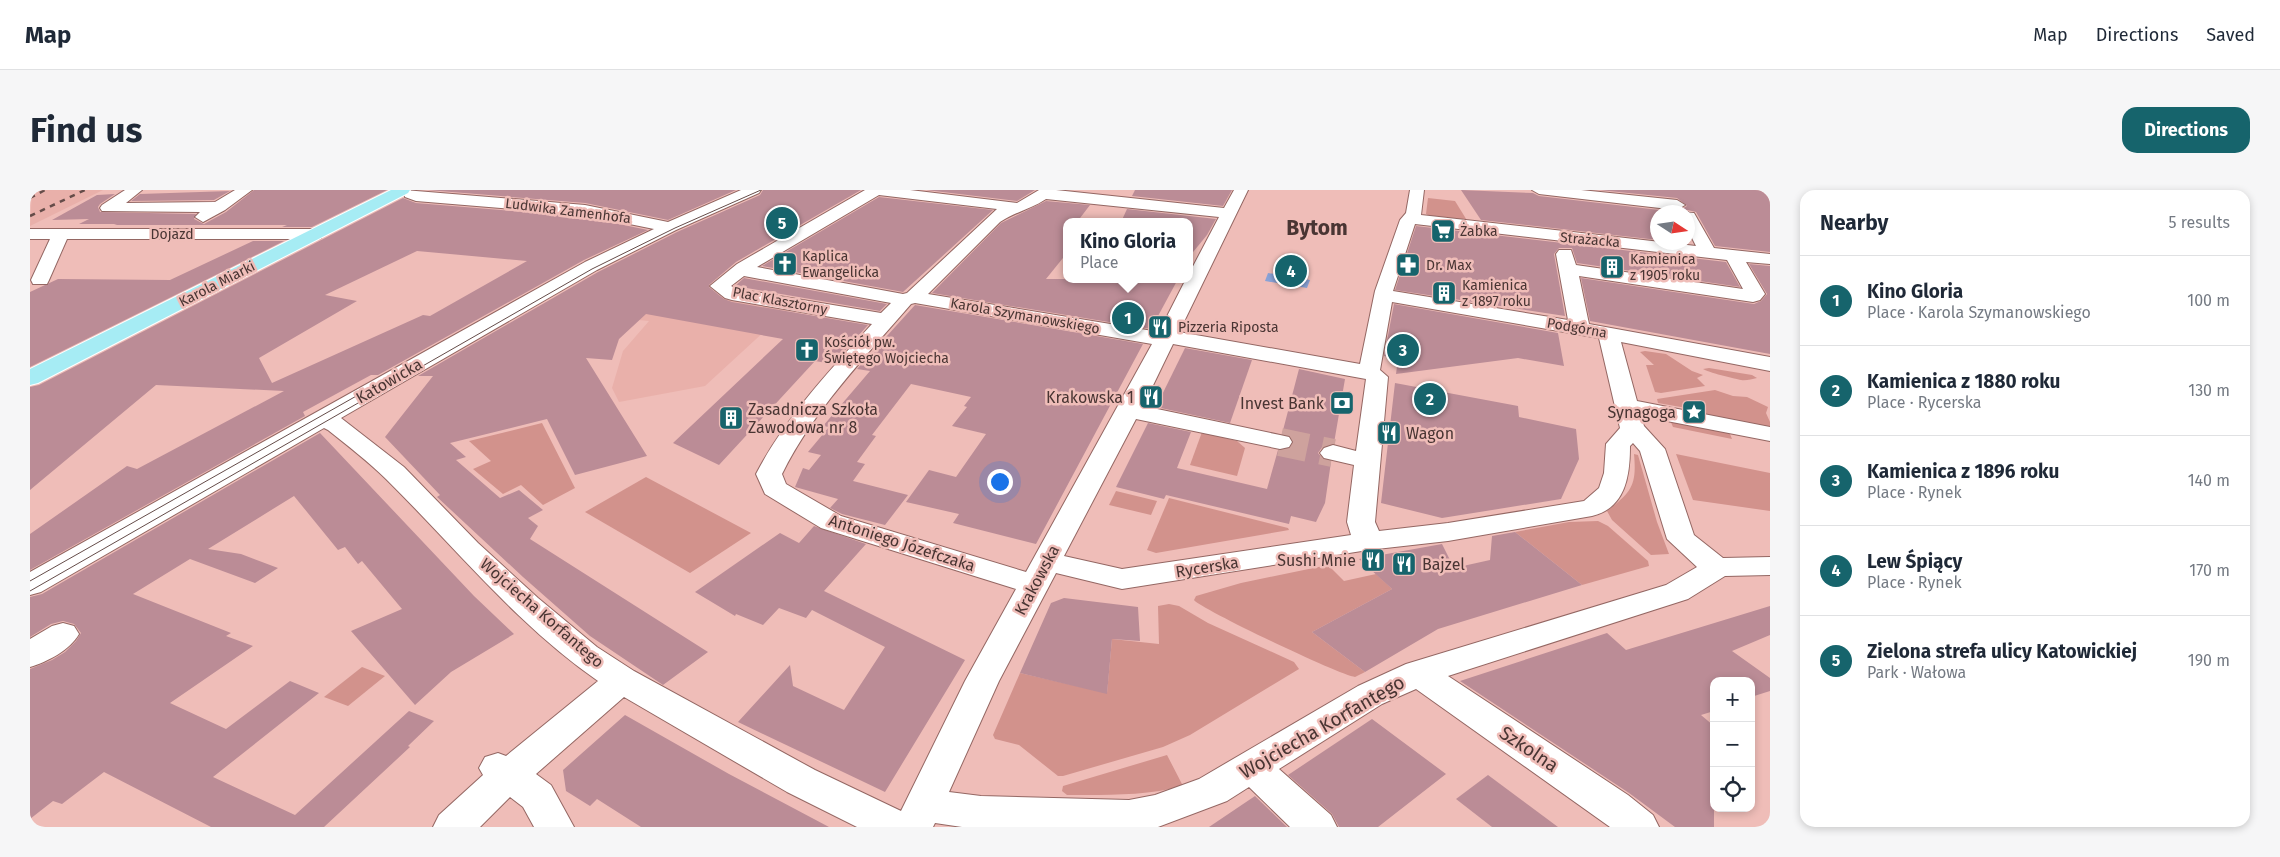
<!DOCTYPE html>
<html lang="en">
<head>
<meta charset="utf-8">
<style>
  :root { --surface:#fff; --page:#f6f6f7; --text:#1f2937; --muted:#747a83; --line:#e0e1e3; --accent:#16646c }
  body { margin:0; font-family:"Fira Sans",sans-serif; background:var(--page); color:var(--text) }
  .controls { position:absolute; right:15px; bottom:15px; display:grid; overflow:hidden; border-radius:10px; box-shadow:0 2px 8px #0003 }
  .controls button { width:45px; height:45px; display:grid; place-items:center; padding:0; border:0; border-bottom:1px solid var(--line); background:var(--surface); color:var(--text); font:25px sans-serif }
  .compass { position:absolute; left:1620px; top:15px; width:45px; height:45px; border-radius:50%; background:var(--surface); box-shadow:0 2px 8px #0003; rotate:102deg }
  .you { position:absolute; left:969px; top:291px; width:18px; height:18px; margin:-12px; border:4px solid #fff; border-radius:50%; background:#1a73e8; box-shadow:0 0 0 8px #1a73e833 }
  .badge { display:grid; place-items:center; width:32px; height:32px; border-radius:50%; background:var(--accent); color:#fff; font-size:16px; font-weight:700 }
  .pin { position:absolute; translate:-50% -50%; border:2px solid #fff; box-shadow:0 1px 5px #0006 }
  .popup { position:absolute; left:1033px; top:28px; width:130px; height:65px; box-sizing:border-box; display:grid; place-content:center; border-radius:10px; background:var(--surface); filter:drop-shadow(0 1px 4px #0005); font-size:16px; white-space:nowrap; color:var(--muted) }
  .popup b { font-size:19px; color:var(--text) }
  .popup::after { content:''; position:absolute; left:50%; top:100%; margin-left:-10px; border:10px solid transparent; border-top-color:var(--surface) }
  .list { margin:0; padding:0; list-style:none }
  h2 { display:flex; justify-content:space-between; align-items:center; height:65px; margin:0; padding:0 20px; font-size:21px }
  h2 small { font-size:16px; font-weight:400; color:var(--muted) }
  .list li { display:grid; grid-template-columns:32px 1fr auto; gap:15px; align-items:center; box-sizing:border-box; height:90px; padding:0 20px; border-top:1px solid var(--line) }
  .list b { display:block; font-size:19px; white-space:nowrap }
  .list p { margin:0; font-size:16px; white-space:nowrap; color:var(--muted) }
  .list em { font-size:16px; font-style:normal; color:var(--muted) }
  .icon { flex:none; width:28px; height:28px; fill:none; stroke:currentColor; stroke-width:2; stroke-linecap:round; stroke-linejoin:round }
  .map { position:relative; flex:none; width:1740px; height:637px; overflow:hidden; border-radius:15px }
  header { display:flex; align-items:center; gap:30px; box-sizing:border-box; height:70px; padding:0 25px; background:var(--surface); border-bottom:1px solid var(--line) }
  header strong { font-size:24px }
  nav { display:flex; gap:28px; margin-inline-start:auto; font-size:18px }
  .intro { display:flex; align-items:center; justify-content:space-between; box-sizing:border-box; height:120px; padding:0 30px }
  h1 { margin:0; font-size:35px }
  .button { padding:12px 22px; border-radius:15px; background:var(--accent); color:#fff; font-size:18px; font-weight:700 }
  main { display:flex; gap:30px; padding:0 30px }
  aside { flex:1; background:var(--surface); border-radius:15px; box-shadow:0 2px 8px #0003 }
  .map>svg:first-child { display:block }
</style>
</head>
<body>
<header>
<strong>Map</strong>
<nav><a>Map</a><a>Directions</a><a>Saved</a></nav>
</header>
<div class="intro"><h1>Find us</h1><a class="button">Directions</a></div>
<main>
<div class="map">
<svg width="1740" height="637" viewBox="0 0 1740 637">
  <rect width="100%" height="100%" fill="#efbdb8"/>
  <g fill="#e9b0aa">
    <polygon points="2,0 73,0 0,36"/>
    <polygon points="641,99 760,118 675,196 589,212 582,198 593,161 619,131 598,129"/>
  </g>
  <g fill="#d2928c">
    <polygon points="1398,8 1425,11 1438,32 1402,27 1396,24"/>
    <polygon points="1615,161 1636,164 1662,181 1673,185 1667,188 1675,196 1631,203 1625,202 1616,175 1624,175 1610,162"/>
    <path d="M1679,178L1722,185L1727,188C1722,189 1716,191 1711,190C1705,189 1677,182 1673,179Z"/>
    <polygon points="1685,200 1703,206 1717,207 1738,217 1736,223 1740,232 1740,240 1674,225 1673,221 1628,213 1627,209"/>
    <polygon points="1639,228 1698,239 1702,249 1643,237"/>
    <polygon points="512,233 545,298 513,315 491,295 473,304 443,279 461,271 439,251"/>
    <polygon points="1172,242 1207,251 1215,258 1207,286 1160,275"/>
    <path d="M1604,264L1608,265L1627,332L1639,364L1621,365L1582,330L1577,321C1601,302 1607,296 1604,264Z"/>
    <polygon points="1646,264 1740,283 1740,321 1663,310"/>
    <polygon points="616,287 721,343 660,383 555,322"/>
    <polygon points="1086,301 1127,311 1121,325 1079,315"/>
    <polygon points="1139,308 1258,338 1259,340 1126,363 1117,360"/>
    <polygon points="1568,331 1578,336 1618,371 1619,376 1552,395 1485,342 1539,332"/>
    <path d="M1298,375L1314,391L1346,384L1362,399L1282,442L1335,482L1325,487C1311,486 1169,418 1164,410L1166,406L1211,393Z"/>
    <polygon points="1139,414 1149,416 1178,433 1264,472 1269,479 1160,545 1133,557 1033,586 1028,586 989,555 965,549 963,545 990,483 1077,503 1082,449 1129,454 1128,416"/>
    <polygon points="332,477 355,486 318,516 294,507"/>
    <path d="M1137,565L1153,596C1116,606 1075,605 1037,605L1032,601L1033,596Z"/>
  </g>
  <polygon fill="#89a2d6" points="1238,83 1280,90 1277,98 1235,91"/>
  <g fill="#bb8c96" fill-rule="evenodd">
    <polygon points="224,0 357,0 282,37 252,37 257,35 84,35 87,34 49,34 59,29 22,30 67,5 85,4 70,14 68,17 70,22 166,24 164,29 174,34 196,22"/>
    <polygon points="397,0 706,0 638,30 555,13"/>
    <polygon points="733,0 831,0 706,72 679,95 679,97 694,109 702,112 838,135 803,174 785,171 689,275 643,253 753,149 616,124 589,149 582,170 556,168 617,266 545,285 517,229 420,253 436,267 426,270 470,308 489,300 513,320 498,328 508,336 500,349 678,462 633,495 560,446 493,387 407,307 410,305 355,247 403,186 388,186 568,82 647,42 730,5"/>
    <polygon points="896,0 1005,0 987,11"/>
    <polygon points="1105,0 1202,0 1193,16 1102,6"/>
    <polygon points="1431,0 1503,3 1509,6 1647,22 1657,16 1647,8 1569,0 1740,0 1740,62 1685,56 1666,22 1658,20 1651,22 1628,22 1628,50 1451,30"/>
    <polygon points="200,1 184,10 101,11 110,4"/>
    <polygon points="849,7 963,20 873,102 732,76"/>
    <path d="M373,8L386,13L555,27L618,40L554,70L348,185H341L273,222L275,226L0,380V344L97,276L107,279L254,201L126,195L0,300V197L9,195ZM387,61L497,71L400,126L393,125L242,193L229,168L327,111L295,105Z"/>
    <polygon points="1016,11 1060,15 1047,32 1037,32 1037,63 1016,89 1148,89 1121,139 902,103 971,33"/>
    <polygon points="1097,19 1186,29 1177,45 1159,67 1159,32 1091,32"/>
    <polygon points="1386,36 1696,72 1710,97 1547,73 1542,58 1529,58 1524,64 1535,126 1365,100"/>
    <polygon points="223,51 254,51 0,177 0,102 28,89 140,90"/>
    <polygon points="1719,74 1740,76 1740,164 1560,131 1551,88 1724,114 1731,111 1737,104"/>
    <polygon points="714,88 857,114 850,121 705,96"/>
    <polygon points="1364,114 1528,143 1534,176 1488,168 1366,184 1368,169 1354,166"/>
    <polygon points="885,115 1113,154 1006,354 923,333 929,324 876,312 899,280 926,287 956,244 922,236 937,217 934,216 941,207 881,194 842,245 846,246 827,272 835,274 823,291 878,305 855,335 812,324 800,318 808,309 765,297 773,278 779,280 791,265 778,262 799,237 793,236 840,181 827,179"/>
    <polygon points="1155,158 1222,170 1200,233 1126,217"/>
    <polygon points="1269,179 1315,189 1304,253 1293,256 1288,263 1293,269 1301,272 1295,313 1286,332 1261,326 1259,334 1136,305 1134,309 1086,297 1118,233 1161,242 1147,278 1237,299 1248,260 1259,259 1264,253 1261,246 1252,244"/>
    <polygon points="1365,193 1488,216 1489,227 1546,239 1549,269 1531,309 1412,328 1351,313"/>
    <polygon points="290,243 444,406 484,444 421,482 385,515 321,441 372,419 332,371 328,374 315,357 308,360 264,306 178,359 211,364 248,378 225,393 160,369 103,404 201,443 196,446 223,456 140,513 196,539 260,491 289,503 183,587 265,625 379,521 404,531 378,556 380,557 294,637 181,637 74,582 32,614 23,611 0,629 0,479 22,470 35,462 46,451 51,443 44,434 33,431 21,434 0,447 0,407 12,404"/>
    <polygon points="784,336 836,354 794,401 935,470 855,602 708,532 760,475 763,496 814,520 855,457 782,420 776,428 749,418 733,435 706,424 705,426 665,402 750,343 769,353"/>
    <polygon points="1485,342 1552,395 1408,439 1335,482 1282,442 1362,399 1329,369 1412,354 1424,378 1460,370 1462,346"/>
    <polygon points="1034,408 1108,417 1110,451 1082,449 1077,504 990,483 1021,413"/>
    <polygon points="1740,416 1740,445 1702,461 1740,488 1740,501 1721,507 1721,491 1684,491 1684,521 1671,525 1684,536 1684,637 1645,637 1599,603 1430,491 1577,443 1596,460"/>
    <polygon points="595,525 699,584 799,637 611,637 567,609 560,616 536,601 533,580"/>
    <polygon points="1342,529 1416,584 1348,637 1309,637 1302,624 1258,585"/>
    <polygon points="1458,585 1528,637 1462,637 1426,609"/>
    <polygon points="1225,606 1257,637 1179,637"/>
  </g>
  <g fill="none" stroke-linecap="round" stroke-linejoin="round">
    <polyline stroke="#cea29d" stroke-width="28" stroke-dasharray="28 14" stroke-linecap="butt" points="1250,252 1303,263"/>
    <defs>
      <g id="minor">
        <polygon points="95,0 112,0 96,13 185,12 205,0 222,0 195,20 173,32 165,27 170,22 72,21 70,18 72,15"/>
        <path d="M374,0L555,15L638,32L711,0H731L729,3L646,40L567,80L311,228L374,277L448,353L508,408L567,457L604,481L785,580L871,621L935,491L986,399L791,338L735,304L726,284C755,228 800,180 842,134L702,110L695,108L680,96L707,74L835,0H880L987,13L1009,0H1026L1194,18L1204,0H1218L1149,142L1330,174L1345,101L1370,30L1376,23L1380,0H1394L1391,25L1666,56L1658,40V22H1653L1664,23L1684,58L1740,64V74L1716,72L1735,104L1730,110L1723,112L1549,86L1559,134L1740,167V181L1591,152L1607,211L1740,237V251L1611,226L1614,236L1635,259L1664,345L1693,368L1740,367V385L1695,386L1658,409L1418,486L1598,605L1623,625L1629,637H1580L1386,499L1352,514L1249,579L1301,625L1307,637H1260L1219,597L1197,611L1128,637H932L905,633L903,637H827L757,602L594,507L506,584L521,595L544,637H504L493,617L480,607L450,637H403L409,625L453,585L449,578L455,567L468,563L476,566L568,491C487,435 426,358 356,289C339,272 318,256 298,240L294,238L11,402L0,405V382L555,72L624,39L555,25L386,11L375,7ZM849,5L967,19L877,103L873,104L727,77ZM1016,9L1189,27L1159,84V89H1156L1129,142L898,104L970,32C985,22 1001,19 1016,9ZM1385,34L1697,70L1713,99L1546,75L1541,60H1529L1526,64L1538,130L1363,101ZM714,86L861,113L851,123L707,99L701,96ZM1362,112L1569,148L1590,238L1576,254L1574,283L1569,298L1554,311L1418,333L1349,341L1345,332L1358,187L1350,180ZM885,113L1122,154L996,382L811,326L756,294L752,284C783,221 835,167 881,114ZM1143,154L1336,189L1326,261L1303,255L1294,258L1290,263L1294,268L1324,275L1317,332L1321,345L1092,379L1034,366L1106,229L1250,259L1259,257L1262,252L1259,247L1250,245L1113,216ZM1603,253L1610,261L1637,349L1667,377L1636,395L1376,474L1328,496L1169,589L1125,605L1099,610L951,606L919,602L969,491L1026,383L1092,399L1338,360L1418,351L1562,326C1596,318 1600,285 1600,256Z"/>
        <polygon points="1502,0 1551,0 1647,10 1655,15 1647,20 1509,4"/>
        <polygon points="0,39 285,39 291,40 293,44 291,48 285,49 37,49 19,90 17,94 3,94 1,90 20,49 0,49"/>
        <path d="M33,433L44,436L49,444C40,460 17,472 0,477V449L22,436Z"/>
      </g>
      <polygon id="major" points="361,0 380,0 378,3 8,193 0,195 0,179"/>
    </defs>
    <use href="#minor" stroke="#946763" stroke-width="2"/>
    <use href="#major" stroke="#fff" stroke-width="2"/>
    <use href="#minor" fill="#fff" fill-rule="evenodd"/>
    <use href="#major" fill="#a6ecf4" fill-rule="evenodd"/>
    <g stroke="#654c49" stroke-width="1">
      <polyline points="0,391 344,196"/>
      <polyline points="0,401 562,79 645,38 731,0"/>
    </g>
    <g stroke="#654c49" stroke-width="2.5" stroke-dasharray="5.5 5.5" stroke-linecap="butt">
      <polyline points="0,8 15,0"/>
      <polyline points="0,26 55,0"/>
    </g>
  </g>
  <defs>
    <symbol id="supermarket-square" viewBox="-11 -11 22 22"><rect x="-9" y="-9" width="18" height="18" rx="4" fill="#16646c" stroke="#efbdb8"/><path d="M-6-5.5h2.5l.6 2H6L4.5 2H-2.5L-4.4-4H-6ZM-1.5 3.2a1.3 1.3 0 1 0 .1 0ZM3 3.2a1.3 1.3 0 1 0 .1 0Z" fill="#fff"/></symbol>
    <symbol id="church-square" viewBox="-11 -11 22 22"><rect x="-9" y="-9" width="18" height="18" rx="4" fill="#16646c" stroke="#efbdb8"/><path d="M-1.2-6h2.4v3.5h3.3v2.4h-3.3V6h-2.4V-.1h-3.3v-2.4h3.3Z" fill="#fff"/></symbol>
    <symbol id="pharmacy-square" viewBox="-11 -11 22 22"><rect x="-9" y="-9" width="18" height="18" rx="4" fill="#16646c" stroke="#efbdb8"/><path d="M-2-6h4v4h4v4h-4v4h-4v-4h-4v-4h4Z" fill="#fff"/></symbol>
    <symbol id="building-square" viewBox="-11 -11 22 22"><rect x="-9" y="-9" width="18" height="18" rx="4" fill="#16646c" stroke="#efbdb8"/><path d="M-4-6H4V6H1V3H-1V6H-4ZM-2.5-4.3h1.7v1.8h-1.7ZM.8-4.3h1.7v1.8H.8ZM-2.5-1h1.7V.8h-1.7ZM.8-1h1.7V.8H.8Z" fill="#fff"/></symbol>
    <symbol id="restaurant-square" viewBox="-11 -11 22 22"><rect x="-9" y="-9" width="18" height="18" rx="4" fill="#16646c" stroke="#efbdb8"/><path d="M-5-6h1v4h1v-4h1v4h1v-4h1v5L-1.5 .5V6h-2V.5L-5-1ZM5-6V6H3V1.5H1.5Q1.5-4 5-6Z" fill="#fff"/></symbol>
    <symbol id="bank-square" viewBox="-11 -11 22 22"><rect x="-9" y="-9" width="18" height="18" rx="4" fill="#16646c" stroke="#efbdb8"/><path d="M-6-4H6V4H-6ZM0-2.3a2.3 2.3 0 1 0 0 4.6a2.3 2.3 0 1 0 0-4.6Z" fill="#fff"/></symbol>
    <symbol id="sight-square" viewBox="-11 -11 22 22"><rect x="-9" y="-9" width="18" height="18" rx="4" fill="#16646c" stroke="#efbdb8"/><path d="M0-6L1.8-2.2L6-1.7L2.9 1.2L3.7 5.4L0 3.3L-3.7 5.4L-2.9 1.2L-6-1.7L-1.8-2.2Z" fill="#fff"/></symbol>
  </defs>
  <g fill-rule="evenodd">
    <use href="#supermarket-square" x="1399" y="27" width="28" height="28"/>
    <use href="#church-square" x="741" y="60" width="28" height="28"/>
    <use href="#pharmacy-square" x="1364" y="61" width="28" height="28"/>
    <use href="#building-square" x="1568" y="63" width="28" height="28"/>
    <use href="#building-square" x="1400" y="89" width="28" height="28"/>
    <use href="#restaurant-square" x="1116" y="123" width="28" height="28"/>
    <use href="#church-square" x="763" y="146" width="28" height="28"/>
    <use href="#restaurant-square" x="1107" y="193" width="28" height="28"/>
    <use href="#bank-square" x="1298" y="199" width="28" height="28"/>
    <use href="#sight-square" x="1650" y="208" width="28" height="28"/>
    <use href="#building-square" x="687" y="214" width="28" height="28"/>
    <use href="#restaurant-square" x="1345" y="229" width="28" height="28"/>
    <use href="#restaurant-square" x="1329" y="356" width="28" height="28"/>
    <use href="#restaurant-square" x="1360" y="360" width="28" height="28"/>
  </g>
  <g text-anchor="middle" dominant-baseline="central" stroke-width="5" stroke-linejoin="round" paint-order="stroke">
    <g font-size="14" fill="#493533" stroke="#efbdb8">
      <text transform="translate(538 21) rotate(7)">Ludwika Zamenhofa</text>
      <text x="142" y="44">Dojazd</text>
      <text transform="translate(1560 50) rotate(5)">Strażacka</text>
      <text transform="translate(187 94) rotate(-27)">Karola Miarki</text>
      <text transform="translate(750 111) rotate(11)">Plac Klasztorny</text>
      <text transform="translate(995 126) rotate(10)">Karola Szymanowskiego</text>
      <text transform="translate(1547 138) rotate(10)">Podgórna</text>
    </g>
    <g font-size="14" fill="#493533" stroke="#efbdb8" text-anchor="start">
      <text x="1430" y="41">Żabka</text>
      <text x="772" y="66">Kaplica<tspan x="772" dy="16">Ewangelicka</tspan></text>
      <text x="1600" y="69">Kamienica<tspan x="1600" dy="16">z 1905 roku</tspan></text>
      <text x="1396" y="75">Dr. Max</text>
      <text x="1432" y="95">Kamienica<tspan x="1432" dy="16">z 1897 roku</tspan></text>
      <text x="1148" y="137">Pizzeria Riposta</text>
      <text x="794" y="152">Kościół pw.<tspan x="794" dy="16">Świętego Wojciecha</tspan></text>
    </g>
    <g font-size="16" fill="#493533" stroke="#efbdb8">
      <text transform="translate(359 191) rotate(-30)">Katowicka</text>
      <text transform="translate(872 353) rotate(18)">Antoniego Józefczaka</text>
      <text transform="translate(1177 377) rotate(-9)">Rycerska</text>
      <text transform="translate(1007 390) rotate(-62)">Krakowska</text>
      <text transform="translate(512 423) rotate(41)">Wojciecha Korfantego</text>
    </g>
    <g font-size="16" fill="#493533" stroke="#efbdb8" text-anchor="end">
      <text x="1104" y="207">Krakowska 1</text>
      <text x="1294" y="213">Invest Bank</text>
      <text x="718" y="219" text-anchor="start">Zasadnicza Szkoła<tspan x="718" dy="18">Zawodowa nr 8</tspan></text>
      <text x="1646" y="222">Synagoga</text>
      <text x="1376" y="243" text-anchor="start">Wagon</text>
      <text x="1326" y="370">Sushi Mnie</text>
      <text x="1392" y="374" text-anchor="start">Bajzel</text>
    </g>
    <g font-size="19" fill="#493533" stroke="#efbdb8">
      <text transform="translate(1292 537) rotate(-30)">Wojciecha Korfantego</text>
      <text transform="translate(1499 559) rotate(34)">Szkolna</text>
    </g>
    <g font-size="21" font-weight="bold" fill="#493533" stroke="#efbdb8">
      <text x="1287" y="38">Bytom</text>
    </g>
  </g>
</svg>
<div class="controls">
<button>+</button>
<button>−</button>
<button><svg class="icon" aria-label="locate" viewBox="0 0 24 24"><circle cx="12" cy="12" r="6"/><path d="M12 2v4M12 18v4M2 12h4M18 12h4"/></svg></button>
</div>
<svg class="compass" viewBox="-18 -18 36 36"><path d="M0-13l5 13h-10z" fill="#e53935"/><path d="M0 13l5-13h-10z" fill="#747a83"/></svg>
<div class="you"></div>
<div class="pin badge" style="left:1098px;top:128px">1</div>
<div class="popup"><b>Kino Gloria</b>Place</div>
<div class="pin badge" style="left:1400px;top:209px">2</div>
<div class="pin badge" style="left:1373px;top:160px">3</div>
<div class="pin badge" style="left:1261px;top:81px">4</div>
<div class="pin badge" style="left:752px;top:33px">5</div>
</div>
<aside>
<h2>Nearby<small>5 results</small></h2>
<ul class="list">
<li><span class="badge">1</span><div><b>Kino Gloria</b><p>Place · Karola Szymanowskiego</p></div><em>100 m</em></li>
<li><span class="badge">2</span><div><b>Kamienica z 1880 roku</b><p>Place · Rycerska</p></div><em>130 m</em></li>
<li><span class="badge">3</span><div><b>Kamienica z 1896 roku</b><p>Place · Rynek</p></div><em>140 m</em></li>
<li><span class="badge">4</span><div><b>Lew Śpiący</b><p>Place · Rynek</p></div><em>170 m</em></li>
<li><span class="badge">5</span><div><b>Zielona strefa ulicy Katowickiej</b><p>Park · Wałowa</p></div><em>190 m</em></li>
</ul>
</aside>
</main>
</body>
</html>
